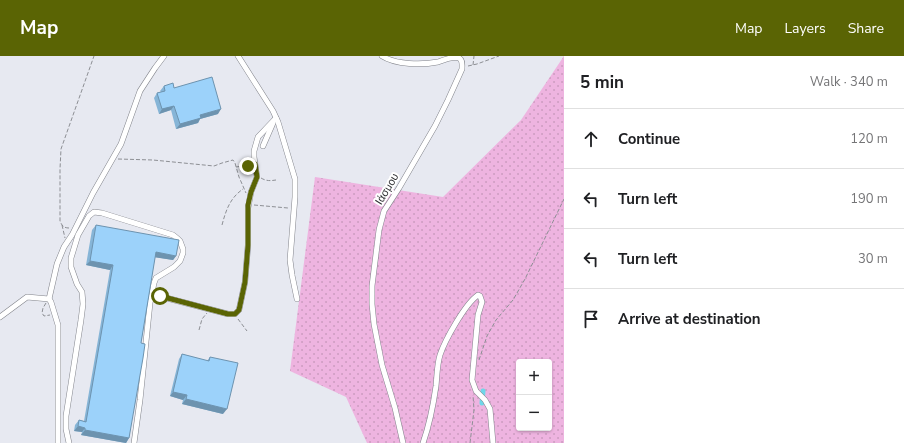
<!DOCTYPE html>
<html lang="en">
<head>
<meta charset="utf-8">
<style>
  :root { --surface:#fff; --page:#f2f2f2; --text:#202124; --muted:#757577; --line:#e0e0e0; --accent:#5a6404 }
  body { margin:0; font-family:"Nunito Sans",sans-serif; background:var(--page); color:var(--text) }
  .controls { position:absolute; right:12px; bottom:12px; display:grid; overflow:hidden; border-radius:4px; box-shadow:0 1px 3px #0004 }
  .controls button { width:36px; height:36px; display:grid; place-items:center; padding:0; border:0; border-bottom:1px solid var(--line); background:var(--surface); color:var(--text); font:20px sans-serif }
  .stop { position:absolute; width:12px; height:12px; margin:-9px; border:3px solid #5a6404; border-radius:50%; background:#fff }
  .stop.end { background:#5a6404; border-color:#fff; box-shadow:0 1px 4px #0008 }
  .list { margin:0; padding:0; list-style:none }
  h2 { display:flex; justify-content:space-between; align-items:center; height:52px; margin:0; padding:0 16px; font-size:17px }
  h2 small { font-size:13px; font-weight:400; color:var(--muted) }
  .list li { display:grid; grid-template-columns:26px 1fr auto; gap:12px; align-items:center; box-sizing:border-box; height:60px; padding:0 16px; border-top:1px solid var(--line) }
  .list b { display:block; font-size:15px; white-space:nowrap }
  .list em { font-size:13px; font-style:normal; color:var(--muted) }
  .icon { flex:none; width:22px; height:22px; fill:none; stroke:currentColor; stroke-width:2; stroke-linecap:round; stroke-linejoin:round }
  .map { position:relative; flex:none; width:564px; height:387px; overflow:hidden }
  header { display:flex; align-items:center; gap:24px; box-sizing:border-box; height:56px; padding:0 20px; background:var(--accent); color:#fff }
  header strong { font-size:19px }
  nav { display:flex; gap:22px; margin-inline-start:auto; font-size:14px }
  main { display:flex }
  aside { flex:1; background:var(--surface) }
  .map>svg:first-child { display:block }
</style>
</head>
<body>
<header>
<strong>Map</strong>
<nav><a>Map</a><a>Layers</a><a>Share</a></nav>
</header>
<main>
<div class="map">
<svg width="564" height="387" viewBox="0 0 564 387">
  <defs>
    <pattern id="grass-dots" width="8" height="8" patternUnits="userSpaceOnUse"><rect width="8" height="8" fill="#eeb4e0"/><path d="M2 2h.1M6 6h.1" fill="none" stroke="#cc9bc0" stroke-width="1.8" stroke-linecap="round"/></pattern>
  </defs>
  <rect width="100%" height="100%" fill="#e7e9f1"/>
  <path fill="url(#grass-dots)" fill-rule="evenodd" d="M564,0V387H367L346,341L290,315L315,121L443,141L521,64ZM519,306H549V372H519Z"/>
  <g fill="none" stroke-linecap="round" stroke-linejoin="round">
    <polyline stroke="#6fd7e9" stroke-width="5" points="482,347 483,335"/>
    <defs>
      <g id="minor">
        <polyline points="238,0 273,55 278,66 295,123 295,141 290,204 292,219 297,243"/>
        <path d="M382,0C396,9 422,9 438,6C443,4 453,0 459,2C463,4 462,9 462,13L448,44L435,70L399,132L384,155L379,174L372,230V248L374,268L382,309L395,352L403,387"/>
        <polyline points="263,90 273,67"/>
        <polyline points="159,240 228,258 235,258 239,254 245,226 248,189 248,152 251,136 257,121 254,101 254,95 258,81 276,62"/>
        <polyline points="49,243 57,208 64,191 72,179 93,137 121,88 140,35 155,12 164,0"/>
        <polyline points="0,261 27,241 49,243 51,246 58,269 58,387"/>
        <polyline points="69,387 66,373 66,360 81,264 83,248 82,236 77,228 71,211 71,202 78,179 89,160 94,156 102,157 173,179 178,183 180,185 183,193 183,197 180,205 174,211 156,222 154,227 150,247 140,344 134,387"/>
        <path d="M423,387C430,367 433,351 436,330C437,320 437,309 440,299C445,284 465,248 478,239L480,240L482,246L478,259L472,324L476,335L485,344L490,353L493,387"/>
      </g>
    </defs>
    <use href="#minor" stroke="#82848b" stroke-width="6"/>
    <g stroke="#8d8f94" stroke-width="1" stroke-dasharray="4 2" stroke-linecap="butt">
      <polyline points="473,9 474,0"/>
      <polyline points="468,10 477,8 499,0"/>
      <polyline points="118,103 153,104 214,110 222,107 233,104 235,107 239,121 246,137"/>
      <polyline points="236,111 250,109"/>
      <path d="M261,122C266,125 270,125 276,124"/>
      <polyline points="254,149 288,152"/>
      <polyline points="62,169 65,182"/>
      <path d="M222,169C226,154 230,142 243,133"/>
      <path d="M69,172C64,172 62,170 60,165V113L61,93L94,0"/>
      <polyline points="46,247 43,252 42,257 44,260 50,259"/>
      <polyline points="238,263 247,275"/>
      <polyline points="199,274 202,263 207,257"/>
      <polyline points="479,304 487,280 496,264 513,244 525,223 564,143"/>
      <polyline points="470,387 474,354 473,339"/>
    </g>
    <use href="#minor" stroke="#fff" stroke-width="5"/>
  </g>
  <g fill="#86b5d7">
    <polygon points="164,30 174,32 218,58 200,63 198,67 176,73 171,54 159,58 154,42 157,37 161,36 160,35"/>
    <polygon points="96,169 176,200 173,204 155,201 141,287 129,382 126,387 81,379 82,376 74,375 75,369 79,364 84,365 110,214 86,209 92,174"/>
    <polygon points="182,298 207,305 210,301 223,358 182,348 183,344 170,340 179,303"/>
  </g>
  <g fill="#6d93af">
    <polygon points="174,50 171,54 159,58 162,53"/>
    <polygon points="221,53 218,58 200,63 198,67 176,73 180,68 200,59"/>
    <polygon points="156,196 176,200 173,204 153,201"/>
    <polygon points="90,205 113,209 110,214 86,209"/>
    <polygon points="173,336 187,339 183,344 170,340"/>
    <polygon points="186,343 227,353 223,358 182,348"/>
    <polygon points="78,370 85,372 82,376 74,375"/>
    <polygon points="85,374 129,382 126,387 81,379"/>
  </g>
  <g fill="#9cd2fa" stroke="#6d93af">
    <polygon points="212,21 221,53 200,59 201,62 180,68 174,50 162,53 157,37 165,35 164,30 173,27 174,32"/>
    <polygon points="96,169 179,184 176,200 156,196 141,287 145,288 143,302 129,382 85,374 85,372 78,370 79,364 86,366 113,209 90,205"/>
    <polygon points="182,298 209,305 210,301 238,307 227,353 186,343 187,339 173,336"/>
  </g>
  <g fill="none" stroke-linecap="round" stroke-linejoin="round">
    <polyline stroke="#5a6404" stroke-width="5" points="160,240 228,258 235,258 239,254 245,226 248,189 248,149 251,136 257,121 255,108 248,110"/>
  </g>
  <g text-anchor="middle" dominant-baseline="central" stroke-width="4" stroke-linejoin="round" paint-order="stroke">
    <g font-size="11" fill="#2c2d30" stroke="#fff">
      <text transform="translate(387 133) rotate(-59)">Ιάσμου</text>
    </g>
  </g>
</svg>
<div class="controls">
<button>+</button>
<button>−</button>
</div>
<div class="stop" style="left:160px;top:240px"></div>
<div class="stop end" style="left:248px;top:110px"></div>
</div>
<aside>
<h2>5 min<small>Walk · 340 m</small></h2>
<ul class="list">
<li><svg class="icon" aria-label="ahead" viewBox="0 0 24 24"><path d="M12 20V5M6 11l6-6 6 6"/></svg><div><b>Continue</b></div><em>120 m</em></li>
<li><svg class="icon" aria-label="left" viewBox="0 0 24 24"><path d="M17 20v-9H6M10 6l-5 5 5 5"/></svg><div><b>Turn left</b></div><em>190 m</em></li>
<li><svg class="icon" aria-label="left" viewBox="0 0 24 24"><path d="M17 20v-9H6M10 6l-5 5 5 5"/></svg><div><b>Turn left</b></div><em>30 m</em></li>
<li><svg class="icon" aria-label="arrive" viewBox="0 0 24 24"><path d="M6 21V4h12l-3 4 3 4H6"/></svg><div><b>Arrive at destination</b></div></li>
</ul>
</aside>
</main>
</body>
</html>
